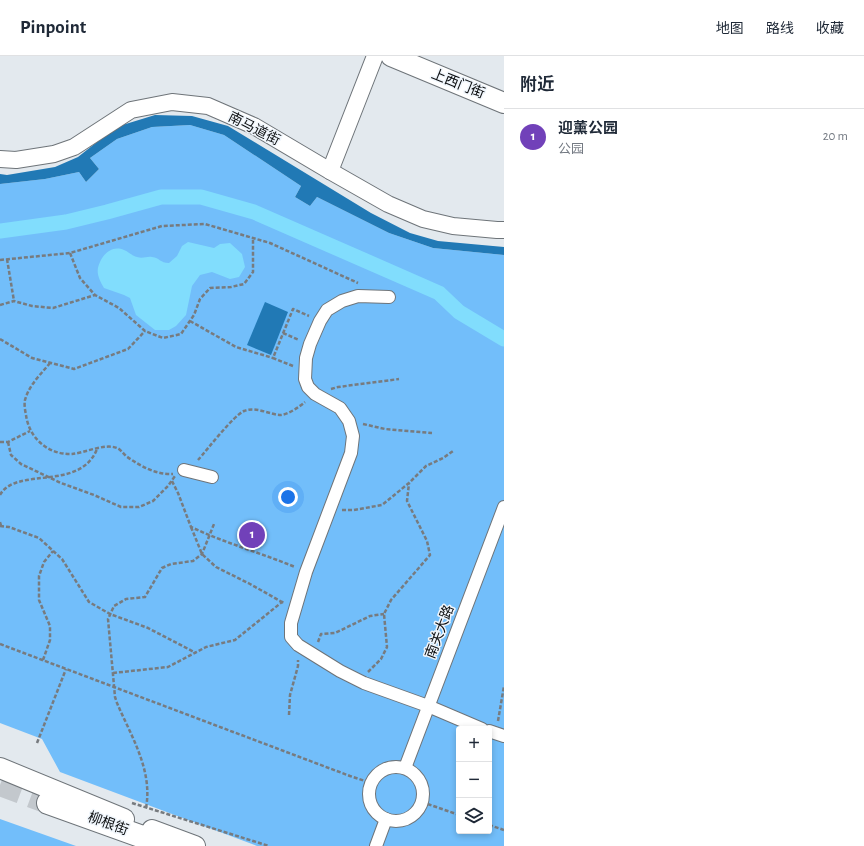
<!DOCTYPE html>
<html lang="zh">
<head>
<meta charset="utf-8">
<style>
  :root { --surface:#fff; --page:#f2f2f3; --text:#1f2937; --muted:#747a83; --line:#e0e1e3; --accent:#7141b9 }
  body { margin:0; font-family:"Alegreya Sans","Noto Sans SC",sans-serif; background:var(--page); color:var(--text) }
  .controls { position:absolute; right:12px; bottom:12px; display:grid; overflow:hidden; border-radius:4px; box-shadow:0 2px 6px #0003 }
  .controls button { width:36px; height:36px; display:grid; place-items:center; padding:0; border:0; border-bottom:1px solid var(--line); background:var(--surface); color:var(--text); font:20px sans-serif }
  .you { position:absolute; left:288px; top:441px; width:14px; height:14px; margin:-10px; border:3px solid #fff; border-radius:50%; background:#1a73e8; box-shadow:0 0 0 6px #1a73e833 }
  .badge { display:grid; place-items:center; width:26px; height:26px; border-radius:50%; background:var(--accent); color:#fff; font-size:13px; font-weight:700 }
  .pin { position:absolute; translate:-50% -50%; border:2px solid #fff; box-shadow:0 1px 4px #0006 }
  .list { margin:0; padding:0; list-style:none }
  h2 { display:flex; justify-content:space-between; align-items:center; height:52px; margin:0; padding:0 16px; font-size:17px }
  h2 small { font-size:13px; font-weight:400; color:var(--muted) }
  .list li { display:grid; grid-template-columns:26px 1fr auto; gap:12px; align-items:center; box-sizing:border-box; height:56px; padding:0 16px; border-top:1px solid var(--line) }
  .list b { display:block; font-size:15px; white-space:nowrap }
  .list p { margin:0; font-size:13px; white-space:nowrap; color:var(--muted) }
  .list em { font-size:13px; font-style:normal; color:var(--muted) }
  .icon { flex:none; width:22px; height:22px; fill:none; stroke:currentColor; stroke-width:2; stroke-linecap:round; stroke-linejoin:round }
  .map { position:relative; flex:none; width:504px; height:790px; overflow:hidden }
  header { display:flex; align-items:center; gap:24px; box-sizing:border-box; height:56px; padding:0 20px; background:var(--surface); border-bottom:1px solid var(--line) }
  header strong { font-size:19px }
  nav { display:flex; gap:22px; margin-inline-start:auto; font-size:14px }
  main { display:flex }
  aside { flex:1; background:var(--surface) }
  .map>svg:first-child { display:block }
</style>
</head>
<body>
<header>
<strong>Pinpoint</strong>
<nav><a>地图</a><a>路线</a><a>收藏</a></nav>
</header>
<main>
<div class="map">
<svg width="504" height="790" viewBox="0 0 504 790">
  <rect width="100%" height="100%" fill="#e3e9ee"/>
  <g fill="#72befa" fill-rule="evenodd">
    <path d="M190,69L224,79L301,130L295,141L310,150L317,141L389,177L433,192L504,199V790H257L60,716L42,683L0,667V128L45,123L79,116L86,126L99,113L90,102L117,83L152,71ZM459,673H489V775H459Z"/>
    <polygon points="0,763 76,790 0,790"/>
  </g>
  <path fill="#81ddfd" d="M188,186L214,192L220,188L230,187L242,198L245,211L239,221L230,223L212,216L200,219L192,230L186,259L176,270L169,274H155L136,259L130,242L124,239L104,232C99,223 95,216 100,206C104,197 113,189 124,194C129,196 132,200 137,201C143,203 147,200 152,201C160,202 160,207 169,207L177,200L182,190Z"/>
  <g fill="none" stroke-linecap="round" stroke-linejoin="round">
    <polyline stroke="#81ddfd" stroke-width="15" points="0,175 66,166 107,156 161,141 201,141 254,156 439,237 459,256 504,283"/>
  </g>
  <g fill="#2179b5">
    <polygon points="155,59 192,60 228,70 371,157 410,177 438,185 504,191 504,199 433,192 389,177 317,141 310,150 295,141 301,130 224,79 190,69 152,71 117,83 90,102 99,113 86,126 79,116 45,123 0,128 0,118 7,119 55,111 78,101 116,71"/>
    <polygon points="265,246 288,256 271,299 247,289"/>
  </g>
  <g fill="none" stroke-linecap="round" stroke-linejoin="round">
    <polyline stroke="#c3c8cd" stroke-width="22" stroke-dasharray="22 11" stroke-linecap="butt" points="0,729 48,747"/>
    <defs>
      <g id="pedestrian">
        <polyline points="389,241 358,240 342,245 327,254 320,265 310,288 306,302 305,323 308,331 315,338 340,352 349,365 353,380 351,397 306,516 291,567 291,581 298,589 340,615 364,627 428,650 482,673"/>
        <polyline points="184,414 212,421"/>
        <polyline points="489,675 504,680"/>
        <circle cx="396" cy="738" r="27"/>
        <polyline points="405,712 504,451"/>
        <polyline points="376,790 386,763"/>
      </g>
      <g id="minor">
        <polyline points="0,103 16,104 54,98 74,91 131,54 172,46 208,50 254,70 330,115 388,148 423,163 453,170 497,174 504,174"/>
        <polyline points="330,115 375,0"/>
      </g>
      <g id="tertiary">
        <polyline points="391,0 504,47"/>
        <polyline points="0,712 124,763"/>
        <polyline points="152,774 195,790"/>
      </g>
      <polyline id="secondary" points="48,747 168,790"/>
    </defs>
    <use href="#pedestrian" stroke="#6e7479" stroke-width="14"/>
    <use href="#minor" stroke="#6e7479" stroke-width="18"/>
    <use href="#tertiary" stroke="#6e7479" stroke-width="22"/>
    <use href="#secondary" stroke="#6e7479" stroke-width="24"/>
    <g stroke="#777b7f" stroke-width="2.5" stroke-dasharray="4 2" stroke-linecap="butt">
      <polyline points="70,197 80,222 95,239 119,252 145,275 163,282 181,278 194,259 200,243 210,232 231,231 244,228 253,216 253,182"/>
      <polyline points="7,203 14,245"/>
      <polyline points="0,204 70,197 162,170 205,168 270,187 358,227"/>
      <polyline points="0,249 14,245 32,250 53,252 95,239"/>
      <polyline points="190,265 236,291 273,302"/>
      <polyline points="283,277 299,284"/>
      <polyline points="0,283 32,302 74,313 128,293 145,275"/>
      <path d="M50,307C41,318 29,329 25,344C24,348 25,354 26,359C29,382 48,399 72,398C84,397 105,387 117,392C120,393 123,397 126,400C140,410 156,419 173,418"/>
      <polyline points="293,310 273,302 293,253 309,260"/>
      <polyline points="331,333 338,331 399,323"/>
      <polyline points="363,368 385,373 432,377"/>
      <polyline points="0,386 8,386 30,375"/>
      <polyline points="8,386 11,399 21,408 61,427 94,439 121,451 139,451 153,445 168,430 175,420"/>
      <path d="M198,404C207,394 233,360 244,355C257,350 270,359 281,359C289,358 299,351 305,346"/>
      <path d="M172,425L178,437L191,471C225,487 261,497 295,511"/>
      <path d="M0,439C16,410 80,436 97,393"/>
      <polyline points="342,454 354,454 382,449 409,427 426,410 443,402 453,395"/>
      <polyline points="0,466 1,470"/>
      <polyline points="0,470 9,471 39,482 62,503 89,546 110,558 148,572 196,597"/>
      <polyline points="191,471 202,498 216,511 250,528 282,546"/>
      <polyline points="318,586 321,578 335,577 370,560 384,558"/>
      <polyline points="0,588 350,720 371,727"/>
      <polyline points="43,604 50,584 50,570 39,544 39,520 44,506 53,495"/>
      <polyline points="368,616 381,603 387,591 384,558 391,544 430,499 427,485 407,445 409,427"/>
      <polyline points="113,617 168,611 206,591 235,584 282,546 285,547"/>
      <polyline points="289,659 290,639 298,610 298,604"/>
      <polyline points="498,665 504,630"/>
      <polyline points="37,687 66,613"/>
      <polyline points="422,746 459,759"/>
      <polyline points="132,747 269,790"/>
      <path d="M146,752C153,714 131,680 117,647L115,641L108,563L114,550L126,543L145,541L162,512L171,508L193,505L202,498L214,468"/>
      <polyline points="489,769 504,774"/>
    </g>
    <use href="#pedestrian" stroke="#fff" stroke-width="12"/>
    <use href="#minor" stroke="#fff" stroke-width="16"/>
    <use href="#tertiary" stroke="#fff" stroke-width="20"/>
    <use href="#secondary" stroke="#fff" stroke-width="22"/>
  </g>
  <g text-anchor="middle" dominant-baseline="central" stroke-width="3" stroke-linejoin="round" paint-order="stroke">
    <g font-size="14" fill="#0c0e10" stroke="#f0f6fc">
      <text transform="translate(458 28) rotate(22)">上西门街</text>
      <text transform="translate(254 73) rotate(27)">南马道街</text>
      <text transform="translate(440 576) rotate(-69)">南关大路</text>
      <text transform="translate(108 768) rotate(20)">柳根街</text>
    </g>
  </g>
</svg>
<div class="controls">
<button>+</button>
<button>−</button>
<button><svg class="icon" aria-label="layers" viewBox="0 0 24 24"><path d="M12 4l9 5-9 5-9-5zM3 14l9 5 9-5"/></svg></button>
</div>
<div class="you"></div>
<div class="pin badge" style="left:252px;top:479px">1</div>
</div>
<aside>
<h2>附近<small></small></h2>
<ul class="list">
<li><span class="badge">1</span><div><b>迎薰公园</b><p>公园</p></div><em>20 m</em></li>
</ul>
</aside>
</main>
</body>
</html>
